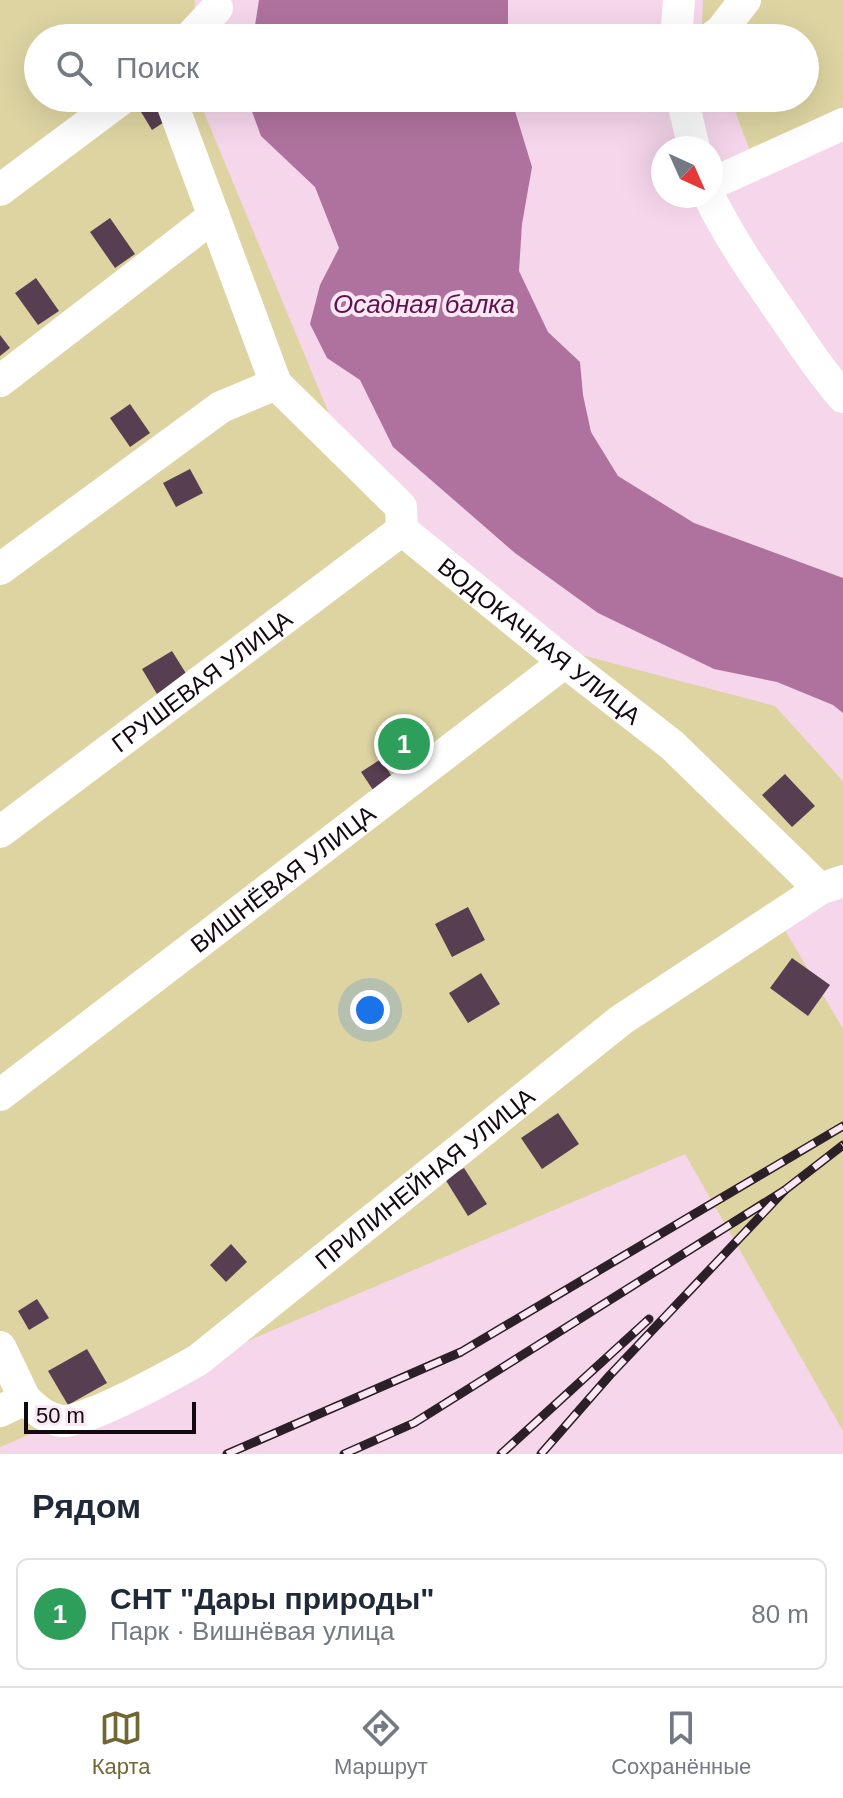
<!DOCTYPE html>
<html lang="ru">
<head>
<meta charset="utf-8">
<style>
  :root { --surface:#fff; --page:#f6f6f7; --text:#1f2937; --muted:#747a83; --line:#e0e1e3; --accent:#716734 }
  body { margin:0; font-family:Helvetica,sans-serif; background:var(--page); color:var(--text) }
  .compass { position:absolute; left:651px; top:136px; width:72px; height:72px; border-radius:50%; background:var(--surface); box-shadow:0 8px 32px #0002; rotate:135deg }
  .scale { position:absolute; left:24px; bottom:20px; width:172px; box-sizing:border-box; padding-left:8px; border:4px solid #130910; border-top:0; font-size:22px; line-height:28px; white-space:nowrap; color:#130910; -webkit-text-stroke:6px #fbe8f4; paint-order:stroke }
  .you { position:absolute; left:370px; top:1010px; width:28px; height:28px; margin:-20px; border:6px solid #fff; border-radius:50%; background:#1a73e8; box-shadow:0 0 0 12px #1a73e833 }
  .badge { display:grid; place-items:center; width:52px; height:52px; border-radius:50%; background:var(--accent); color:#fff; font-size:26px; font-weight:700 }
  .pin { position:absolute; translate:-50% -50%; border:4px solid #fff; box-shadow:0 2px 8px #0006 }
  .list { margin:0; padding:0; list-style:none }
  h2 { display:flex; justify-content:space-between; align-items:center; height:104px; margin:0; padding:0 32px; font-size:34px }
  h2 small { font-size:26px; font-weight:400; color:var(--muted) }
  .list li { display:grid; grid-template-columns:52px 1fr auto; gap:24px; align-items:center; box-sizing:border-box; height:112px; margin:0 16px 16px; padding:0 16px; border:2px solid var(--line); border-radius:12px }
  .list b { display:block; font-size:30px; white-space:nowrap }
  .list p { margin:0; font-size:26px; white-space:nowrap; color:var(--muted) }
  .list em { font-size:26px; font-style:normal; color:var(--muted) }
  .icon { flex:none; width:44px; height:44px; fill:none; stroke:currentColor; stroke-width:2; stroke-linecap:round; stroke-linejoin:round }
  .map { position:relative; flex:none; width:843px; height:1454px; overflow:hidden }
  .search { position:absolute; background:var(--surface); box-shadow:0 8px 32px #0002; left:24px; right:24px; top:24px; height:88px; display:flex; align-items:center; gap:20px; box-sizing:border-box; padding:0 28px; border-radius:44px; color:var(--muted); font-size:30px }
  .sheet { height:232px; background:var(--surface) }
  nav { display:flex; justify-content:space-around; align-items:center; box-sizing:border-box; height:112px; border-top:2px solid var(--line); background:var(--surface); font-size:22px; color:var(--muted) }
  nav a { display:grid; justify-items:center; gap:4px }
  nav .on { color:var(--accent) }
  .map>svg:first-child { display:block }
</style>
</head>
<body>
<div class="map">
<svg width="843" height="1454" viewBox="0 0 843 1454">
  <rect width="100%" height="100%" fill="#f6d6eb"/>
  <g fill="#ded4a2">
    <polygon points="0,0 195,0 193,38 38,38 38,98 198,98 335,428 410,525 570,652 775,706 843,781 843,869 775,913 843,1029 843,1431 685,1154 0,1447"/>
    <polygon points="703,0 843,0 843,112 752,156 730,98 805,98 805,38 708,38 702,24"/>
  </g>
  <g fill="#af729e">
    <polygon points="259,0 508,0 508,38 253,38"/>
    <polygon points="247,98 511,98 532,167 522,224 519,271 548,332 580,362 583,395 591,432 618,476 694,523 843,578 843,713 833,705 777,682 714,669 598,613 515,553 393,447 360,380 327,358 310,324 320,285 339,248 315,187 261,136"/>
  </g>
  <g fill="#573e50">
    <polygon points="153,98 160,98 172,117 152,130 138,107"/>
    <polygon points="110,218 135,254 115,268 90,232"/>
    <polygon points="36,278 59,311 38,325 15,293"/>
    <polygon points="0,335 10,348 0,356"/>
    <polygon points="130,404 150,433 130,447 110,418"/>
    <polygon points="190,469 203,493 176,507 163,483"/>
    <polygon points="172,651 187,675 157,694 142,669"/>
    <polygon points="381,759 394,780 375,793 361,772"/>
    <polygon points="785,774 815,806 792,827 762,795"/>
    <polygon points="468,907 485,940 452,957 435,924"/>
    <polygon points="792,958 830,985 808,1016 770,988"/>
    <polygon points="481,973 500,1004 468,1023 449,993"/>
    <polygon points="558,1113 579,1144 542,1169 521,1138"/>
    <polygon points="464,1168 487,1204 468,1216 445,1179"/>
    <polygon points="231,1244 247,1262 226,1282 210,1265"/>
    <polygon points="37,1299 49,1318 29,1330 18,1311"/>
    <polygon points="87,1349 107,1383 68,1405 48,1371"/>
  </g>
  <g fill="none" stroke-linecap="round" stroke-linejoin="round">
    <g stroke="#fff" stroke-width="32">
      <polyline points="189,38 217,8"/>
      <polyline points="676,38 679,0"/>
      <polyline points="711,38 720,32 745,0"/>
      <path id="s1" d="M170,98L276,384L401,507L402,530L565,662L672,745L820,889"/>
      <polyline points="682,98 694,148"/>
      <polyline points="711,184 843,124"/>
      <polyline points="0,190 123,98"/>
      <path d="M709,196C729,237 755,275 781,312C801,341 819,370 843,397"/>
      <polyline points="0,381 214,216"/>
      <polyline points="0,569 221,407 276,384"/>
      <path id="s2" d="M0,832L402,530"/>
      <path id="s3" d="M0,1095L565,662"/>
      <polyline points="0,1347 25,1399"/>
      <path id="s4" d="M0,1411L25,1399C37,1410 45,1418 61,1421C83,1424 175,1373 198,1360L621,1020L820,889L843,881"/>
    </g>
    <defs>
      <g id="rail">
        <polyline points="227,1454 461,1352 843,1126"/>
        <polyline points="344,1454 414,1423 785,1190"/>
        <polyline points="501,1454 649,1319"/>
        <polyline points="541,1454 610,1375 785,1190 843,1145"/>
      </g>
    </defs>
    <use href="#rail" stroke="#2c2028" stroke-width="9"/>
    <use href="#rail" stroke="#fbe8f4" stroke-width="6" stroke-dasharray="18" stroke-linecap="butt"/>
  </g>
  <g text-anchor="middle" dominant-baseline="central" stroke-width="8" stroke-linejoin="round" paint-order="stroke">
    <g font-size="24" fill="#130910" stroke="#fbe8f4">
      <text stroke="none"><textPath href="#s1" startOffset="680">ВОДОКАЧНАЯ УЛИЦА</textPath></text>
      <text stroke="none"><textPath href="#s2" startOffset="252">ГРУШЕВАЯ УЛИЦА</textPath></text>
      <text stroke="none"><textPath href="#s3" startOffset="356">ВИШНЁВАЯ УЛИЦА</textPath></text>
      <text stroke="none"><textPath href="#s4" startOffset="512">ПРИЛИНЕЙНАЯ УЛИЦА</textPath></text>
    </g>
    <g font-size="26" font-style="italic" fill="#5e134e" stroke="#fbe8f4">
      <text x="424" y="304">Осадная балка</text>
    </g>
  </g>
</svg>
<svg class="compass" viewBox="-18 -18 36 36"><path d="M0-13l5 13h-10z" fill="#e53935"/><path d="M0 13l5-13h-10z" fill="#747a83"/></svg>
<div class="scale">50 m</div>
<div class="you"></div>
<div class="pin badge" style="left:404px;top:744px;background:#2e9e5b">1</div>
<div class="search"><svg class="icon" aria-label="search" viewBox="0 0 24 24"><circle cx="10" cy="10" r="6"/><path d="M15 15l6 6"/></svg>Поиск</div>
</div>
<section class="sheet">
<h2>Рядом<small></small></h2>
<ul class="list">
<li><span class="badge" style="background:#2e9e5b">1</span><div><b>СНТ &quot;Дары природы&quot;</b><p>Парк · Вишнёвая улица</p></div><em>80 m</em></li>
</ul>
</section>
<nav>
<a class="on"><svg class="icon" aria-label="map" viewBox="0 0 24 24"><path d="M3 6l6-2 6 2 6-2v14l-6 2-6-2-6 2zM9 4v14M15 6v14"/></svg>Карта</a>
<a><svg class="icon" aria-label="directions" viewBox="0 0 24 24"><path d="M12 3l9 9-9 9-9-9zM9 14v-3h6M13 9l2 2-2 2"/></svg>Маршрут</a>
<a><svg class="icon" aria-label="saved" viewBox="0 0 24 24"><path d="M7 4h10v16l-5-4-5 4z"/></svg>Сохранённые</a>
</nav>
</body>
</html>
